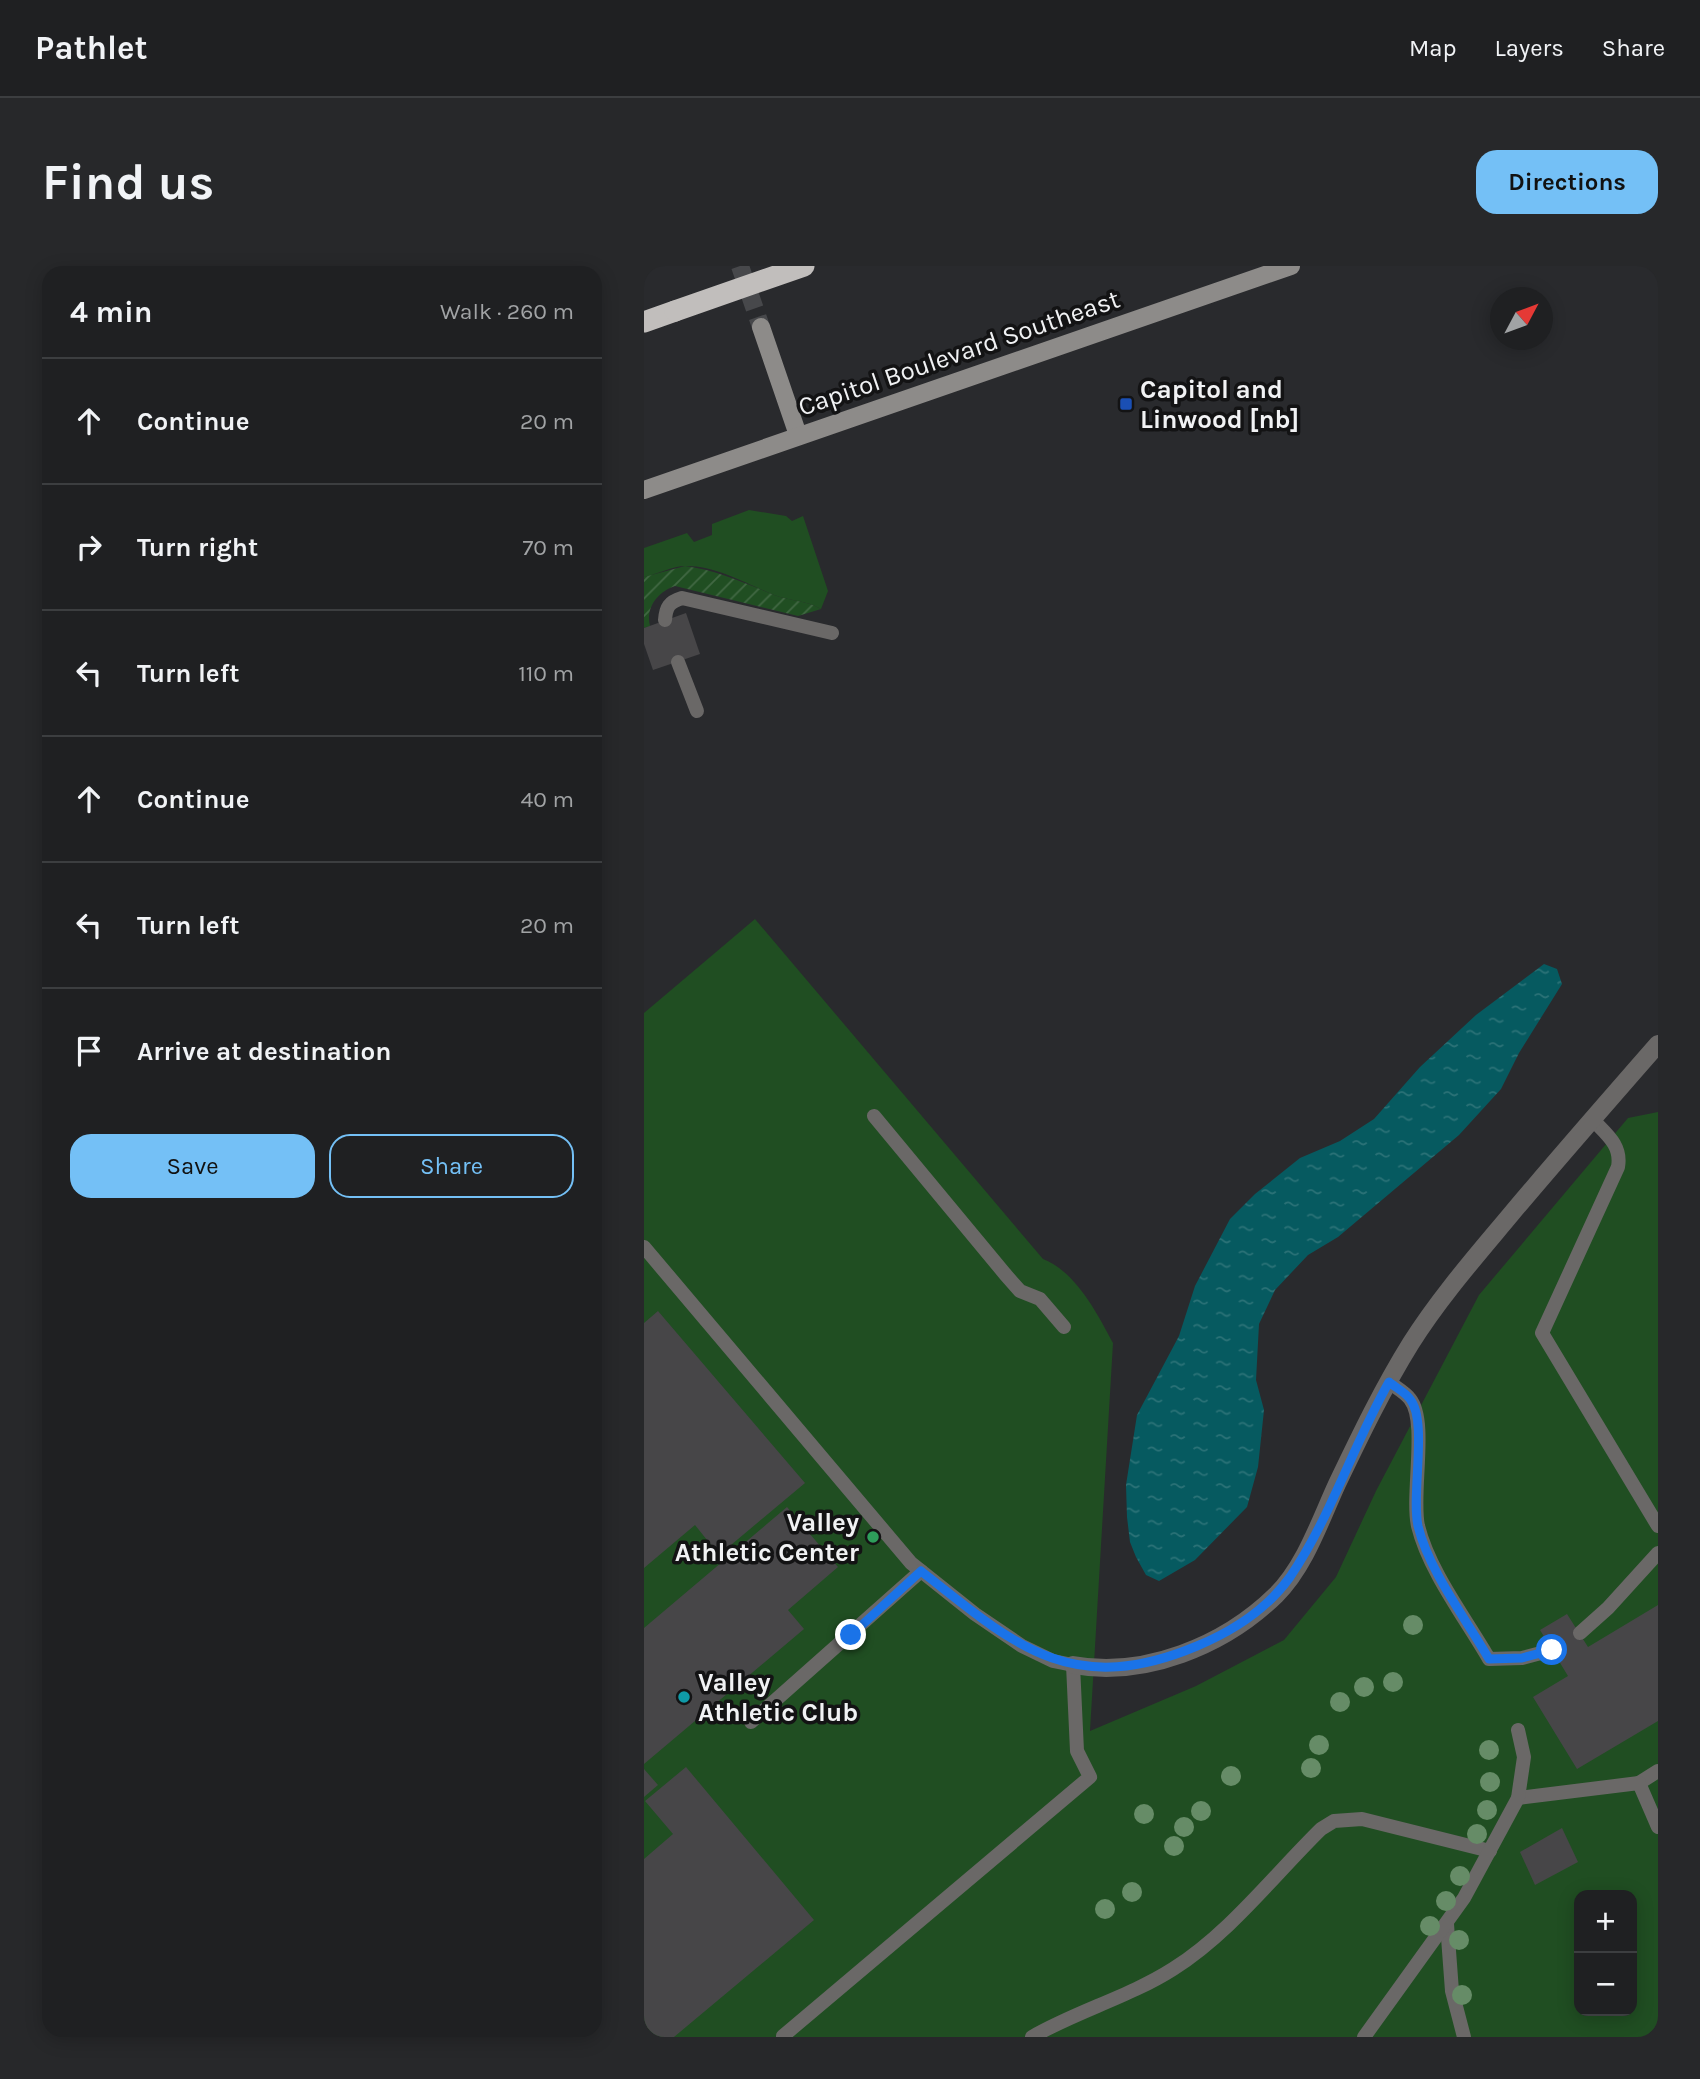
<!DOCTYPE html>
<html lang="en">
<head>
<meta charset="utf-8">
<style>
  :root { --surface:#1f2022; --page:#27282a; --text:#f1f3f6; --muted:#a1a3a5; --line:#3c3e40; --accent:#74c0f6 }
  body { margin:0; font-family:Karla,sans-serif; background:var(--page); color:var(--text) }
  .controls { position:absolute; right:21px; bottom:21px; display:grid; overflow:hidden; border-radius:14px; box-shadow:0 4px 18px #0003 }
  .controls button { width:63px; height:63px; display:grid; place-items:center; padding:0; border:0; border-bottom:2px solid var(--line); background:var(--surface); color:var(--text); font:35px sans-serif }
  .compass { position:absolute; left:846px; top:21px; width:63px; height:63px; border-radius:50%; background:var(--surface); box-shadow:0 4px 18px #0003; rotate:49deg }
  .stop { position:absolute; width:21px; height:21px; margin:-16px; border:5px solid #1a73e8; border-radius:50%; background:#fff }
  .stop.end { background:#1a73e8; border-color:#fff; box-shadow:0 2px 7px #0008 }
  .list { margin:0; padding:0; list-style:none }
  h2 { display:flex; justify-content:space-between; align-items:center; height:91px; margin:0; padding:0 28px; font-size:30px }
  h2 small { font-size:23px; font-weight:400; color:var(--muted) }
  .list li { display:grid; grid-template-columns:46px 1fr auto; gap:21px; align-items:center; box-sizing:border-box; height:126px; padding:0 28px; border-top:2px solid var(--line) }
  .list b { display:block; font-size:26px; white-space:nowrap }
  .list em { font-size:23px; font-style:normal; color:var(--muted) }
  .actions { display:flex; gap:14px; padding:21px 28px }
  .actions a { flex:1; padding:16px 0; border:2px solid var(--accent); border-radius:21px; text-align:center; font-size:24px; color:var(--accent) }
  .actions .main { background:var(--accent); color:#111 }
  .icon { flex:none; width:38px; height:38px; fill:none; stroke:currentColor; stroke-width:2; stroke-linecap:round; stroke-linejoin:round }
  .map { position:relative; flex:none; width:1014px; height:1771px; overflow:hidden; border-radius:21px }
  header { display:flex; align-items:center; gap:42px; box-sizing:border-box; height:98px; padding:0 35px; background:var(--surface); border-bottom:2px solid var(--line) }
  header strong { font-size:33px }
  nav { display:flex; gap:38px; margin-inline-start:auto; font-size:24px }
  .intro { display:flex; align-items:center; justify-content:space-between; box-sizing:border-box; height:168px; padding:0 42px }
  h1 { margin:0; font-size:49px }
  .button { padding:18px 32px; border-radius:21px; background:var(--accent); color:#111; font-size:24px; font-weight:700 }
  main { display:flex; gap:42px; padding:0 42px }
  aside { flex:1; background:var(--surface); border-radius:21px; box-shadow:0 4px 18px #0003 }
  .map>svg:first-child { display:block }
</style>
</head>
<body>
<header>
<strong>Pathlet</strong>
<nav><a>Map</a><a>Layers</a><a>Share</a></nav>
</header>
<div class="intro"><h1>Find us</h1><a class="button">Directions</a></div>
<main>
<aside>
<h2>4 min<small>Walk · 260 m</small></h2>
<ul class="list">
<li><svg class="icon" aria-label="ahead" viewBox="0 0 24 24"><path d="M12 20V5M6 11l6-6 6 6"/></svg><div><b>Continue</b></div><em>20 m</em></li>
<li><svg class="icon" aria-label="right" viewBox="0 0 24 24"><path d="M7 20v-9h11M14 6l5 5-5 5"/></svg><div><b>Turn right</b></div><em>70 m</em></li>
<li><svg class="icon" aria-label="left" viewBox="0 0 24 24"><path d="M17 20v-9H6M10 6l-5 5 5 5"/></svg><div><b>Turn left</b></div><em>110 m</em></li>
<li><svg class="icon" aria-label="ahead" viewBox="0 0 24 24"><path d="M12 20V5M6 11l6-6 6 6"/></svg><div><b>Continue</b></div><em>40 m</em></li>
<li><svg class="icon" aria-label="left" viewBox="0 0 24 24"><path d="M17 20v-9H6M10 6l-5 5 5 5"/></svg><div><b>Turn left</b></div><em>20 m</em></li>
<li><svg class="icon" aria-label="arrive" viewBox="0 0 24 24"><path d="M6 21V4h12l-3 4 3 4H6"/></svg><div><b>Arrive at destination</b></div></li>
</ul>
<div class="actions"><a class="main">Save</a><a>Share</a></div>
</aside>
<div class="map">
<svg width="1014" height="1771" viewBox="0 0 1014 1771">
  <defs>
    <pattern id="garden-furrows" width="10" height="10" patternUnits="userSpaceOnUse" patternTransform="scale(1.75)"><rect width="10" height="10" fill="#204e22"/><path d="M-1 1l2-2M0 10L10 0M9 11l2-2" fill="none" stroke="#416843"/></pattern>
    <pattern id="water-ripples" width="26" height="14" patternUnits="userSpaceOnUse" patternTransform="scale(1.75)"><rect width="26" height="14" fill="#065a60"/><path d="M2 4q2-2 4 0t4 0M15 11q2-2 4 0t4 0" fill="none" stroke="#2b7277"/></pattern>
  </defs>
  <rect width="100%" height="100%" fill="#292a2d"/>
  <g fill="#204e22" fill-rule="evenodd">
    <path d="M105,244L142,250L148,255L159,250L184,325L177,343C161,334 146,335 130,329C103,318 73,300 42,300C28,300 14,308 0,311V282L43,267L50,276L68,269V258Z"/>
    <path d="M111,653L399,993C432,1006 453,1047 469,1077L446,1465L552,1420L640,1374L692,1311L732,1225L835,1029L984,852L1014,846V1771H0V747ZM935,1629H988V1745H935Z"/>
  </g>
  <path fill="url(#garden-furrows)" d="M41,300C72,304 101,317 130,329C146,335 161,334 177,343L154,350L31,320C15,325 1,341 6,360L0,362V311Z"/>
  <polygon fill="url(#water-ripples)" points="900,698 913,703 918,718 875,787 857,823 815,869 694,971 664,989 631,1024 615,1058 612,1114 620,1144 614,1201 603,1241 551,1294 515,1315 502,1309 492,1291 486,1276 483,1251 482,1219 493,1149 535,1070 551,1020 586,953 611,928 656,892 696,875 730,853 776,801 832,749"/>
  <g fill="#474648">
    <polygon points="42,347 56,388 9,404 0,378 0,362"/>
    <polygon points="14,1045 161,1217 75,1289 51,1259 0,1302 0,1057"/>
    <polygon points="143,1241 194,1301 144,1344 160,1363 0,1498 0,1362"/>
    <polygon points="1014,1339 1014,1455 933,1503 889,1431 924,1410 896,1364 923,1348 944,1381"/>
    <polygon points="42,1501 170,1654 30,1771 0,1771 0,1593 29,1568 1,1535"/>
    <polygon points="0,1503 14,1519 0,1531"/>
    <polygon points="918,1562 934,1596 891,1619 876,1586"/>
  </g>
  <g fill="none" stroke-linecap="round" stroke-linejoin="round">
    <polyline stroke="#47484b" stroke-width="18" stroke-dasharray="18 9" stroke-linecap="butt" points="96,0 117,61"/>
    <g stroke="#6a6867" stroke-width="14">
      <path d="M21,354C22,341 25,336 38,332L188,367"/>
      <polyline points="34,396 53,445"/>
      <polyline points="230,850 361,1008 376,1025 396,1033 420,1061"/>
      <path d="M948,853C962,868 978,879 974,901L898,1067L1014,1260"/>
      <polyline points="0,981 267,1297 331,1348 378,1380 409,1395 429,1399 433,1485 446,1511 139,1770"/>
      <path d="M745,1116C751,1121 761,1126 766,1133C784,1155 767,1228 774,1260C785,1305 822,1353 845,1393L878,1392L908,1384"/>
      <polyline points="936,1367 964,1342 1014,1287"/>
      <polyline points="107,1456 277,1305"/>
      <polyline points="995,1517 1014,1505"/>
      <polyline points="874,1532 995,1517 1014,1561"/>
      <polyline points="803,1658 808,1725 820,1771"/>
      <path d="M388,1771C433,1745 485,1731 529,1703C585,1668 630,1609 677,1563L690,1555L718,1553L846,1585"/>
      <polyline points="720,1771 820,1632 874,1532 880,1491 874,1464"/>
    </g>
    <path stroke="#6a6867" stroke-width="18" d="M429,1399C500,1412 580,1380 632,1329C661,1300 676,1255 693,1218C716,1170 739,1122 767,1077C796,1031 833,989 868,947C916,890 965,834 1014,778"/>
    <g stroke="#8d8b89" stroke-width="18">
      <polyline points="117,61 154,169"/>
      <polyline points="0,224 647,0"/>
    </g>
    <polyline stroke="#c1bebc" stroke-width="21" points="0,56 31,45"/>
    <polyline stroke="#c1bebc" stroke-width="21" points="31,45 160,0"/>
  </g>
  <g fill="#668c67">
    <circle cx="769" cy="1359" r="10"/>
    <circle cx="749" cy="1416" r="10"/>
    <circle cx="720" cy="1421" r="10"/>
    <circle cx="696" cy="1436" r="10"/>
    <circle cx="675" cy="1479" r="10"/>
    <circle cx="845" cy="1484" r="10"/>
    <circle cx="667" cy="1502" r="10"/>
    <circle cx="587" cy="1510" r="10"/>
    <circle cx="846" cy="1516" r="10"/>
    <circle cx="843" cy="1544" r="10"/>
    <circle cx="557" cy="1545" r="10"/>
    <circle cx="500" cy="1548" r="10"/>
    <circle cx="540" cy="1561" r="10"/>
    <circle cx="833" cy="1568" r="10"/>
    <circle cx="530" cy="1580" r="10"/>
    <circle cx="816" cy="1610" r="10"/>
    <circle cx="488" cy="1626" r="10"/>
    <circle cx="802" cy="1635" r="10"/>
    <circle cx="461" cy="1643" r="10"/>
    <circle cx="786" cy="1660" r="10"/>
    <circle cx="815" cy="1674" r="10"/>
    <circle cx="818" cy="1729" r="10"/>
  </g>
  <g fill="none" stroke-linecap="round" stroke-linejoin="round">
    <path stroke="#1a73e8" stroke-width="9" d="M207,1369L277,1305C372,1381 429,1432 553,1380C589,1365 623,1343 646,1311C687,1251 709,1179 745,1116C751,1121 761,1126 766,1133C784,1155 767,1228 774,1260C785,1305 822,1353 845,1393L878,1392L908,1384"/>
  </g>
  <rect fill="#1a4fb4" stroke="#131314" stroke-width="2.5" x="475" y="131" width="14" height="14" rx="3.5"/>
  <circle fill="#2e9e5b" stroke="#131314" stroke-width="2.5" cx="229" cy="1271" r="7"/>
  <circle fill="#0f9aa8" stroke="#131314" stroke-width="2.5" cx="40" cy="1431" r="7"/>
  <g text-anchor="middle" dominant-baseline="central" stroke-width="7" stroke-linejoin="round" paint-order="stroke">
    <g font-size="26" fill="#f1f2f4" stroke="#131314">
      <text transform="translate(315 87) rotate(-19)">Capitol Boulevard Southeast</text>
    </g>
    <g font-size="26" font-weight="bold" fill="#f1f2f4" stroke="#131314" text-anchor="start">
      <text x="496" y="123">Capitol and<tspan x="496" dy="30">Linwood [nb]</tspan></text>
      <text x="215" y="1256" text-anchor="end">Valley<tspan x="215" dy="30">Athletic Center</tspan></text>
      <text x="54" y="1416">Valley<tspan x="54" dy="30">Athletic Club</tspan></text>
    </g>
  </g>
</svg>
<div class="controls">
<button>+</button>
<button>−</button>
</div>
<svg class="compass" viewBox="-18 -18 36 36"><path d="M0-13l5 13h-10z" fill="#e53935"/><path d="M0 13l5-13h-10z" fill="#a1a3a5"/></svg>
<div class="stop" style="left:908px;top:1384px"></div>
<div class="stop end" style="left:207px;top:1369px"></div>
</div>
</main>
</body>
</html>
